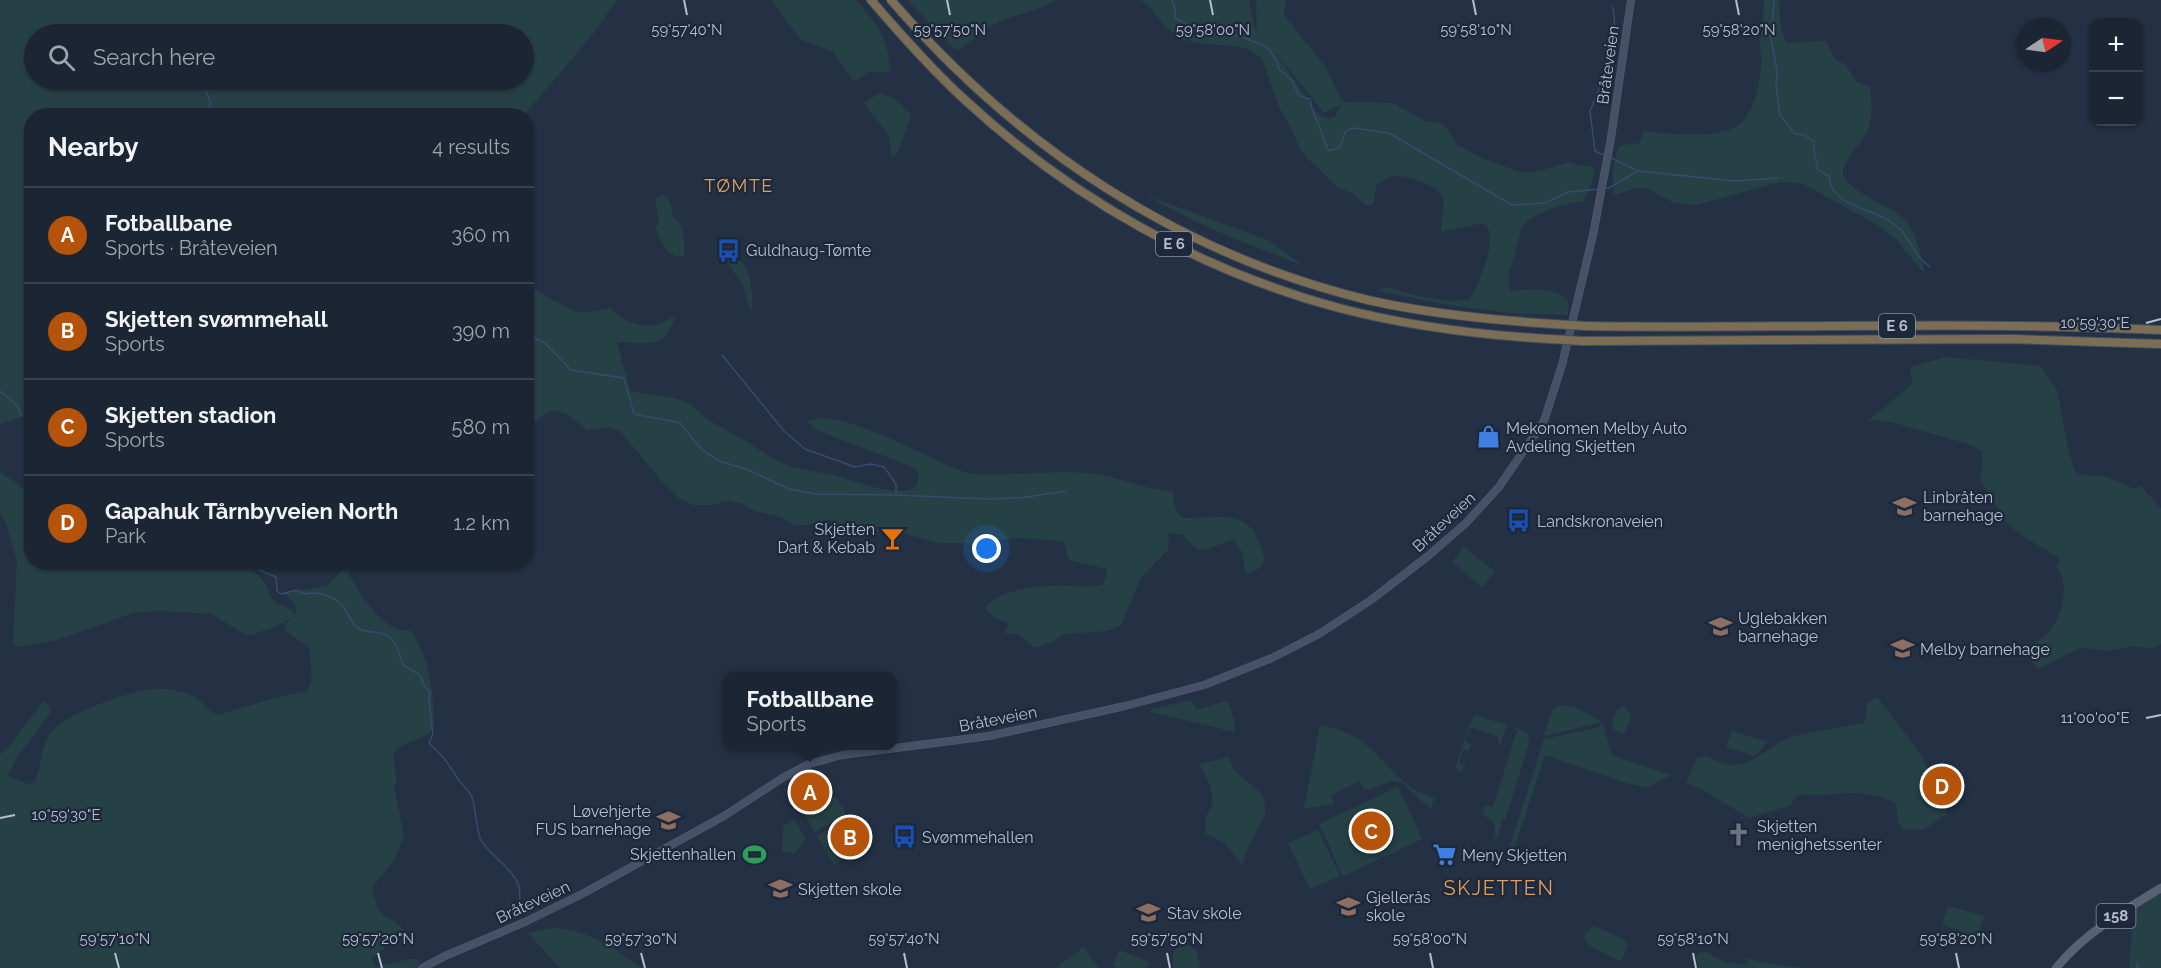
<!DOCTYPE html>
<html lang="en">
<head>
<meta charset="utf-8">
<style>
  :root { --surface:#1b2534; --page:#242d3c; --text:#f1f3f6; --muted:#a0a5ac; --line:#39424f; --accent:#b45309 }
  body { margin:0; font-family:Raleway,sans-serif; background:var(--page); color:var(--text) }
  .controls { position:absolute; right:18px; top:18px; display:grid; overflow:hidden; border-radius:12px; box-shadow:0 2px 4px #0004 }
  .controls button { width:54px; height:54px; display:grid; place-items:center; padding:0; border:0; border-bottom:2px solid var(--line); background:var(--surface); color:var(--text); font:30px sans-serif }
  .compass { position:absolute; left:2017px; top:18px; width:54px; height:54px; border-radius:50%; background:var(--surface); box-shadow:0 2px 4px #0004; rotate:77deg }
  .you { position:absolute; left:987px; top:549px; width:21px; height:21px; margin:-15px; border:4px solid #fff; border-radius:50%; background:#1a73e8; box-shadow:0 0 0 9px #1a73e833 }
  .badge { display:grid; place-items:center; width:39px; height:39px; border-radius:50%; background:var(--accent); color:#fff; font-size:20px; font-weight:700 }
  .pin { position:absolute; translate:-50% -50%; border:3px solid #fff; box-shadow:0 2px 6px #0006 }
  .popup { position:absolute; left:723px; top:672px; width:174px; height:78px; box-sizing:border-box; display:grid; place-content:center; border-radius:12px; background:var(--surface); filter:drop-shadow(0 2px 4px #0005); font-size:20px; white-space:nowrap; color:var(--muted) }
  .popup b { font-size:22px; color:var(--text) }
  .popup::after { content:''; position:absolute; left:50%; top:100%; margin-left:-12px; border:12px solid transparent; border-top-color:var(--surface) }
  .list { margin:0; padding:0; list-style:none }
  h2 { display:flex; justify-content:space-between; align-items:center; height:78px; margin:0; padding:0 24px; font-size:26px }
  h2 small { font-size:20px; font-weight:400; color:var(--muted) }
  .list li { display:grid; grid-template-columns:39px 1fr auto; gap:18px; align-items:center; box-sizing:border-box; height:96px; padding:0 24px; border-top:2px solid var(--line) }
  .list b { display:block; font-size:22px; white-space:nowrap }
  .list p { margin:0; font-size:20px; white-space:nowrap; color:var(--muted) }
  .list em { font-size:20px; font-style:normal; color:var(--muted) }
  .icon { flex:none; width:33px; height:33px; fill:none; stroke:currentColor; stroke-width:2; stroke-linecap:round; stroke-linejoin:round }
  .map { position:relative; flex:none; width:2161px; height:968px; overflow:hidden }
  .search { position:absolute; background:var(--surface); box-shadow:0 2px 4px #0004; left:24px; top:24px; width:510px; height:66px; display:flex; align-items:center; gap:15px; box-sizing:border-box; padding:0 21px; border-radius:33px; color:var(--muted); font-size:22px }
  .panel { position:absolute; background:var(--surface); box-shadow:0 2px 4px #0004; left:24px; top:108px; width:510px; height:462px; border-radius:24px }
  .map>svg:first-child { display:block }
</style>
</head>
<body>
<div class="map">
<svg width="2161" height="968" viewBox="0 0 2161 968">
  <rect width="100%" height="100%" fill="#243145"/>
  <g fill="#264146" fill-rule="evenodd">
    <path d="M0,0H617L593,34L524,115L32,116L31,414L0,424ZM524,34V80H34V34Z"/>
    <path d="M772,0H856C879,27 886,33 890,69L887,72H868L858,79L853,80L833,52L800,39Z"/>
    <path d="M908,0H1055C1035,13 1013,14 993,25C980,32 970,43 958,50L952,47Z"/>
    <path d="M1139,0H1249L1254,26L1257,29L1256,0H1286L1284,14L1287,19L1326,68L1342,102L1393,103L1425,121L1444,124L1457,145L1482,158L1517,171L1528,173L1539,171L1570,162L1580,166L1595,167L1592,182L1584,201C1564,204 1536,211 1522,226L1508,279L1510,291C1527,289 1555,287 1568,300V315L1509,313L1455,306L1377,291L1386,287C1411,294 1443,305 1470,299C1478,285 1502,233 1483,223L1441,232C1441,223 1445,206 1443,198C1440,185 1404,174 1392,176C1386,178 1381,182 1376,186L1374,202L1371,205H1365L1354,194L1339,188L1307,158L1299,147L1293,132L1279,107L1262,59L1248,49L1234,46L1204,44L1181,39L1166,27L1145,2ZM1272,48L1324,113L1341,104L1336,115L1330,119L1322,117L1315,110Z"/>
    <path d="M1764,0H1779C1780,14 1779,30 1787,43L1826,41L1836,61L1845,64L1857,82L1870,87C1872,100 1873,121 1867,132C1862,142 1839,164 1844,176C1854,197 1894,205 1907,222C1918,236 1920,254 1924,270L1922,271L1897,240L1879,226L1804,184L1780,182L1696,205L1674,203L1649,189L1638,188L1613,195V170L1618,148L1623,145L1640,143L1644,131C1669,134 1724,141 1743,121C1755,108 1761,81 1761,64C1762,58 1760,52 1760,46C1759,40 1762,34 1763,28C1763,18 1763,9 1764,0Z"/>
    <path d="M880,93C893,97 902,105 911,115L898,152L892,157L888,134L864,103Z"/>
    <path d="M663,195L669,200L674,219L680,223L684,239V257C665,257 662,242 655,227L659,224L655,198Z"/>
    <path d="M1148,196L1270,241L1302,265C1249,245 1197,225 1148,196Z"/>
    <path d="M737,259C751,266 755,300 751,313L743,285L727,262Z"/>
    <path d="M527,276L533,289L572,310L584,313L611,308C622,322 644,330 662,323C667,321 671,318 675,316C669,338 659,345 636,343C629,343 624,341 617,343L630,390C646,397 666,394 683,401C693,405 700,414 709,420C722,429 736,435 749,443C759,449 768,457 780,462C798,471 818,471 837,476C853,481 934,511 916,468L819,431L808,422C829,403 931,459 956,469C974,477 996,474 1014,474C1037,473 1065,471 1087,473C1116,475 1143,490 1172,491C1175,501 1173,512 1183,518C1228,518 1254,507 1265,562L1260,568L1246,574L1242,552L1234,540C1220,542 1213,550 1198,550L1183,535L1169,533L1168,550L1140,579L1122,624L1108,631L1064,634L1052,642L1034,648L1018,634L1004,633L1009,624L996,618L986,610V605C1012,586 1042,585 1073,586C1082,586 1092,587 1102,585L1107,574L1106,569L1069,560L1064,541L1019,538L970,543H939L899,532L883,531L861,534L830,519L807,525H795L781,517L755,511L741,503L725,501L713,505H693L679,498L665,485L620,431L609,427L586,430C571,415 554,401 537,421L527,420Z"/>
    <path d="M1946,357L2040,366L2057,390L2069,452L2075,471L2081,475L2105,476L2134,489L2141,486L2161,508V644L2152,649L2133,646L2109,651L2085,648L2075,650L2040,668H2036L2032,661L2030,647C2036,642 2044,638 2049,632C2061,620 2072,578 2055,567L2059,563V558L2020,534L2008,524L1980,479L1983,464L1982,451L1972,445L1891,422L1874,420L1867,422L1912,384L1910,367Z"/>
    <polygon points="0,472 31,493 32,562 246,563 266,584 272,599 278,604 285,606 294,613 292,618 272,628 250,635 241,632 212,614 161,611 133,613 57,640 16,647 13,642 17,561 5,520 0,512"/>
    <polygon points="1464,547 1495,572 1482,587 1452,562"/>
    <path d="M345,567C356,587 383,635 409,630C429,649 436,704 433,730C418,743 404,739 393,755L397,784L394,785L395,792L404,835L395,859L372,887C374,896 377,910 384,916C393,922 399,921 404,932L371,958L375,967L410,959H419V964L414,968H0V754L9,747L42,702H44L49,706L50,713C42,726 8,766 8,776L28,784L34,783C41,769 41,753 47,739C59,714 126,693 152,689C164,688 178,690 189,694C201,698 206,710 218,715L275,698L307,691C315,680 310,661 309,648L285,630V624C303,611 297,605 283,592L311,589L328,585Z"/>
    <path d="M1877,697L1919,752L1931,775L1937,766L1944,772L1953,790L1947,800L1938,792L1947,814L1923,830L1904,829L1898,822L1896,803C1872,791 1849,792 1823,795C1808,797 1799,788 1791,805L1749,818L1703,790L1686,783L1697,758L1707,756C1747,780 1757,750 1793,736L1863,723L1866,717L1867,703Z"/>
    <polygon points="1191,700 1197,710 1225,701 1229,703 1234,720 1235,732 1151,712 1152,709"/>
    <polygon points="1559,705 1573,706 1602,722 1544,736 1552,711"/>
    <polygon points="1624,706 1631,716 1625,734 1614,730 1612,720 1617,710"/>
    <polygon points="1475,715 1507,725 1500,744 1498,744 1498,736 1470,727 1465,741 1471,744 1469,751 1463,749 1459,764 1462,765 1466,758 1462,771 1458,772 1456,767 1469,725"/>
    <polygon points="1603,723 1611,755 1671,775 1647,788 1626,783 1545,755 1514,849 1516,853 1536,860 1514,858 1509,849 1544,739 1597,728"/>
    <path d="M1320,725C1336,729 1351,732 1364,743C1389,764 1401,788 1434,798L1431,809L1406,787L1405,784L1395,781H1390L1365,791L1360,781L1331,795L1334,804L1304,809Z"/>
    <polygon points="1514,727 1528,733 1529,743 1505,820 1503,819 1497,837 1493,840 1495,834 1494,822 1480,813 1491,815 1483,812 1484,805 1493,807 1517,730 1513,728"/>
    <polygon points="1732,731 1768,742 1754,756 1726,747"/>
    <path d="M1229,757C1234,785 1269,782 1265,813C1264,821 1258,827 1255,834C1250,844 1245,854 1242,865L1224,843L1205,833L1206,816L1212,806L1213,800L1209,783L1200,764Z"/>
    <polygon points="821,773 833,794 800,812 788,791"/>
    <polygon points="1398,787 1422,839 1343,876 1319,824"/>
    <polygon points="835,796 846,814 815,832 804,814"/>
    <polygon points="795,820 805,839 794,855 789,852 782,852 783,826"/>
    <polygon points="831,828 848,856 834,865 817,836"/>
    <polygon points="1318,830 1340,876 1310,889 1288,843"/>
    <polygon points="2161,890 2161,968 2129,968 2134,908"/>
    <polygon points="1948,906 1984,916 1977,936 1942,925"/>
    <polygon points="1594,926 1626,941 1628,945 1622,960 1618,960 1590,946 1585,940 1586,933"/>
    <path d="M553,928C590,930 612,947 641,968H560L528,933Z"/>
    <polygon points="1188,945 1197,951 1200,968 1173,968 1173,955 1175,950"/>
    <polygon points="1084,947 1099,968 1056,968"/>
    <polygon points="1119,950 1149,962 1147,968 1118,968 1113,966"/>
    <path d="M1708,952C1721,962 1731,964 1748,965L1746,958L1765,963L1803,968H1699L1696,957L1699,953Z"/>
  </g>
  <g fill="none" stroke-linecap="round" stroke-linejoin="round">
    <g stroke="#364a6e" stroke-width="1.5">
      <path d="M1172,0L1175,9V18L1195,29L1213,34L1240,36L1267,47L1277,61L1278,68L1292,81L1299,96L1310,99C1311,109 1314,114 1318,123C1322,133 1324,141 1329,151L1340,147L1345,132L1353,128L1389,133L1512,205L1545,203L1568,192L1599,189"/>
      <path d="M1774,0L1772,30L1770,33L1777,71L1776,86L1780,115L1795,134L1805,135L1814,142C1812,150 1817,161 1818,170L1829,176C1831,206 1867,207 1888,220C1892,223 1899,227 1902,231C1913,245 1915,256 1930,267"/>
      <path d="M197,80C206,89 213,100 209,113L213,116"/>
      <polyline points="1604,155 1595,151 1590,111 1606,73 1615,28 1613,7"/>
      <polyline points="1611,158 1636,170"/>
      <polyline points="1604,188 1609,188 1638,171 1735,181 1778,178"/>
      <polyline points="526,334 545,343 571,370 624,378 634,414 680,423 702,450 719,461 746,469 789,489 816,494 896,495 987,499 1020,498 1066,491"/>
      <polyline points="722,355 784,431 805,449 855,467 871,464 884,467 896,484 896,494"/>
      <polyline points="0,391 18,406 21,416"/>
      <polyline points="26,422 32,423"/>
      <path d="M251,562L259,570L276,577L277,591L281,594L297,590L304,594C317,591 337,596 345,609C349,615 351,623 358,628C366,633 371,631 380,633C397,636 398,652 403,665L420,675L424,686L430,692L429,702L433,734L429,743C443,756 448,763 458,779C462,785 469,790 472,797C476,810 476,825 480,838C485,852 512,867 518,884C521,890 519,895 520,902"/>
      <polyline points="2137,963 2138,968"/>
    </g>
    <defs>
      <polyline id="secondary" points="422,968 445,956 525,922 584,893 724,816 784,777 809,764 842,755 989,736 1125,706 1204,685 1272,658 1319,634 1371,600 1428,556 1466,523 1499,487 1544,421 1562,365 1593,235 1611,138 1631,0"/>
      <path id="primary" d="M2056,968C2085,933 2123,911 2161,888"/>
      <g id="highway">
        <path d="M871,0C901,35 931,69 965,100C1070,197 1200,271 1339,308C1408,326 1479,335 1550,339"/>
        <path d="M891,0C1018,147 1178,254 1368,300C1429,314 1491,320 1553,324"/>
        <path d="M1586,326C1778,329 1969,321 2161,330"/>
        <polyline points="1583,341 2012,339 2161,344"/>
      </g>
    </defs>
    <use href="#secondary" stroke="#545e6f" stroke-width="8"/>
    <use href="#primary" stroke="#424c5e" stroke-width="9"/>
    <use href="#highway" stroke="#434e5f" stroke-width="10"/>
    <use href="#secondary" stroke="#465168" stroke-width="7"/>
    <use href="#primary" stroke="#576274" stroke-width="8"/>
    <use href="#highway" stroke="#7b6e55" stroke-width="8"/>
    <defs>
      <g id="highway-bridge">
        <polyline points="1553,324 1586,326"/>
        <polyline points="1550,339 1583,341"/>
      </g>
    </defs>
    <use href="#highway-bridge" stroke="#434e5f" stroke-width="10" stroke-linecap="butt"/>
    <use href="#highway-bridge" stroke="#7b6e55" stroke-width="8"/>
  </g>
  <path fill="none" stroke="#b6bece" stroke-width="2" d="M684,0L687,15M947,0L950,15M1210,0L1213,15M1473,0L1476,15M1736,0L1739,15M2146,323L2161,319M2146,718L2161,715M0,818L15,815M115,953L119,968M378,953L382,968M641,953L645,968M904,953L907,968M1167,953L1170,968M1430,953L1433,968M1693,953L1696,968M1956,953L1959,968"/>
  <defs>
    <symbol id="bus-bare" viewBox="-9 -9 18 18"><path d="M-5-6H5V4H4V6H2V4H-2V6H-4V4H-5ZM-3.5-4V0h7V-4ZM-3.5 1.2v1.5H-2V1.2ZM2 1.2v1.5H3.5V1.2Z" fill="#1a4fb4" stroke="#1d283a" stroke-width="2.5" paint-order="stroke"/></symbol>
    <symbol id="shop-bare" viewBox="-9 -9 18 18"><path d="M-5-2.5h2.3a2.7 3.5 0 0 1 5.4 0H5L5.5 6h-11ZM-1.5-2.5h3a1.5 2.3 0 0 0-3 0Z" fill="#3f7fe0" stroke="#1d283a" stroke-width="2.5" paint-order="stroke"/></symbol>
    <symbol id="school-bare" viewBox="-9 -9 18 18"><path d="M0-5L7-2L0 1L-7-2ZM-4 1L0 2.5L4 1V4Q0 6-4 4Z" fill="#8d6e63" stroke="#1d283a" stroke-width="2.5" paint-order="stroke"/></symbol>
    <symbol id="bar-bare" viewBox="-9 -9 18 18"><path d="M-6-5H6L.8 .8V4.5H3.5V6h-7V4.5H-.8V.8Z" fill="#e8710a" stroke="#1d283a" stroke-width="2.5" paint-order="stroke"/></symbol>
    <symbol id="church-bare" viewBox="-9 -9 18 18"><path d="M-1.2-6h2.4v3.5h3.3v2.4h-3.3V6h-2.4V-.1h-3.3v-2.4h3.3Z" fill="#6b7280" stroke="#1d283a" stroke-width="2.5" paint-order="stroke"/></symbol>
    <symbol id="stadium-bare" viewBox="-9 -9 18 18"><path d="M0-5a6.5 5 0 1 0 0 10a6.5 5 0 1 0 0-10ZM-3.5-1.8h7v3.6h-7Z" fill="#2e9e5b" stroke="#1d283a" stroke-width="2.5" paint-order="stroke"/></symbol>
    <symbol id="supermarket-bare" viewBox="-9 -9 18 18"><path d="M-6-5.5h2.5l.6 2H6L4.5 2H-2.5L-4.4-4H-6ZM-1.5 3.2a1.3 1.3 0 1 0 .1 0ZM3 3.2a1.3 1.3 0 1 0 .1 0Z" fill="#3f7fe0" stroke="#1d283a" stroke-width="2.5" paint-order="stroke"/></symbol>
  </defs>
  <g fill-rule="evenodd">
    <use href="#bus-bare" x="712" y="234" width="33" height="33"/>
    <use href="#shop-bare" x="1472" y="420" width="33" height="33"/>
    <use href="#school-bare" x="1888" y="490" width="33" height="33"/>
    <use href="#bus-bare" x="1502" y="504" width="33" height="33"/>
    <use href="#bar-bare" x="876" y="522" width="33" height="33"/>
    <use href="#school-bare" x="1704" y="610" width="33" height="33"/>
    <use href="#school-bare" x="1886" y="632" width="33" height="33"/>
    <use href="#school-bare" x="652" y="804" width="33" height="33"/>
    <use href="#church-bare" x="1722" y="818" width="33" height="33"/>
    <use href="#bus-bare" x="888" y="820" width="33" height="33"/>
    <use href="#stadium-bare" x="738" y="838" width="33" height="33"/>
    <use href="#supermarket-bare" x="1428" y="838" width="33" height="33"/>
    <use href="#school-bare" x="764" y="872" width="33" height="33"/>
    <use href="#school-bare" x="1332" y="890" width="33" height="33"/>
    <use href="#school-bare" x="1132" y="896" width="33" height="33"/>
  </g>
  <g text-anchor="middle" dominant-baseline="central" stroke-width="4.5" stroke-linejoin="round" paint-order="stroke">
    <g fill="#1d283a" stroke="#8891a2" stroke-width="1.5">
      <rect x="1156" y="232" width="36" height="24" rx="4.5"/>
      <rect x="1879" y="314" width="36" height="24" rx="4.5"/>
      <rect x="2096.5" y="904" width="39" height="24" rx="4.5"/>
    </g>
    <g font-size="15" font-weight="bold" fill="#b6bece">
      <text x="1174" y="244">E 6</text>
      <text x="1897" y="326">E 6</text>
      <text x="2116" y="916">158</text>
    </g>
    <g font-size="16" fill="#b6bece" stroke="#1d283a">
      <text transform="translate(1608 65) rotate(-82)">Bråteveien</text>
      <text transform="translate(1444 522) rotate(-43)">Bråteveien</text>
      <text transform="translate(998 719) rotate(-11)">Bråteveien</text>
      <text transform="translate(533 902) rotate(-25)">Bråteveien</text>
    </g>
    <g font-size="16" fill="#b6bece" stroke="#1d283a" text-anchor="start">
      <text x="746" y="250">Guldhaug-Tømte</text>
      <text x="1506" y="428">Mekonomen Melby Auto<tspan x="1506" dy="18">Avdeling Skjetten</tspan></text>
      <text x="1923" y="497">Linbråten<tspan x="1923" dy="18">barnehage</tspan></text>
      <text x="1537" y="521">Landskronaveien</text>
      <text x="875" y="529" text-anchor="end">Skjetten<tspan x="875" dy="18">Dart &amp; Kebab</tspan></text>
      <text x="1738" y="618">Uglebakken<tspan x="1738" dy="18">barnehage</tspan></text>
      <text x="1920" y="649">Melby barnehage</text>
      <text x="651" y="811" text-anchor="end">Løvehjerte<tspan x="651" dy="18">FUS barnehage</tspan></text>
      <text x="1757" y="826">Skjetten<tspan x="1757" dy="18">menighetssenter</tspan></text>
      <text x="922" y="837">Svømmehallen</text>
      <text x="736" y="854" text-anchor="end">Skjettenhallen</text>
      <text x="1462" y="855">Meny Skjetten</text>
      <text x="798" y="889">Skjetten skole</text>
      <text x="1366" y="897">Gjellerås<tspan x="1366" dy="18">skole</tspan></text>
      <text x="1167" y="913">Stav skole</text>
    </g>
    <g font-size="18" letter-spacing="1.5" fill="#e19d5e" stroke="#1d283a">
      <text x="739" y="185">TØMTE</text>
    </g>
    <g font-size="20" letter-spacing="1.5" fill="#e19d5e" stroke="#1d283a">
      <text x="1499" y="888">SKJETTEN</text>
    </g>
  </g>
  <g font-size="15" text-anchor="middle" fill="#b6bece" stroke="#1d283a" stroke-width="4.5" stroke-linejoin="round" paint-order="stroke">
    <text x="687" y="35">59°57'40"N</text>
    <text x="950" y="35">59°57'50"N</text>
    <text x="1213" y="35">59°58'00"N</text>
    <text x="1476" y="35">59°58'10"N</text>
    <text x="1739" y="35">59°58'20"N</text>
    <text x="2095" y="328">10°59'30"E</text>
    <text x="2095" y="723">11°00'00"E</text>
    <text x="66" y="820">10°59'30"E</text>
    <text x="115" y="944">59°57'10"N</text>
    <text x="378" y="944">59°57'20"N</text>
    <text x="641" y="944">59°57'30"N</text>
    <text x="904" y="944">59°57'40"N</text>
    <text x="1167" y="944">59°57'50"N</text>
    <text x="1430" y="944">59°58'00"N</text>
    <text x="1693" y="944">59°58'10"N</text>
    <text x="1956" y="944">59°58'20"N</text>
  </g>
</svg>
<div class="controls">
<button>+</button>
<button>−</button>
</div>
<svg class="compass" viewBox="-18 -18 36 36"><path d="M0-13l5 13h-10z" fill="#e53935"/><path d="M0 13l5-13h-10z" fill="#a0a5ac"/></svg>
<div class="you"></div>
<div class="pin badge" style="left:810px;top:792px">A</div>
<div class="popup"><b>Fotballbane</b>Sports</div>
<div class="pin badge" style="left:850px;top:837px">B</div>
<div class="pin badge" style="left:1371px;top:831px">C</div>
<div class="pin badge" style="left:1942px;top:786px">D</div>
<div class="search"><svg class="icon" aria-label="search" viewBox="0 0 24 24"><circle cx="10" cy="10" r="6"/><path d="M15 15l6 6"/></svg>Search here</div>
<section class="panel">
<h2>Nearby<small>4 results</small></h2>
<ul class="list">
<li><span class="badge">A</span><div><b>Fotballbane</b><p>Sports · Bråteveien</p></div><em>360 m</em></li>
<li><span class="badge">B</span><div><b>Skjetten svømmehall</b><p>Sports</p></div><em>390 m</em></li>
<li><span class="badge">C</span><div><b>Skjetten stadion</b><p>Sports</p></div><em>580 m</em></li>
<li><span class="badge">D</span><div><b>Gapahuk Tårnbyveien North</b><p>Park</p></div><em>1.2 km</em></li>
</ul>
</section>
</div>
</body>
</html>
